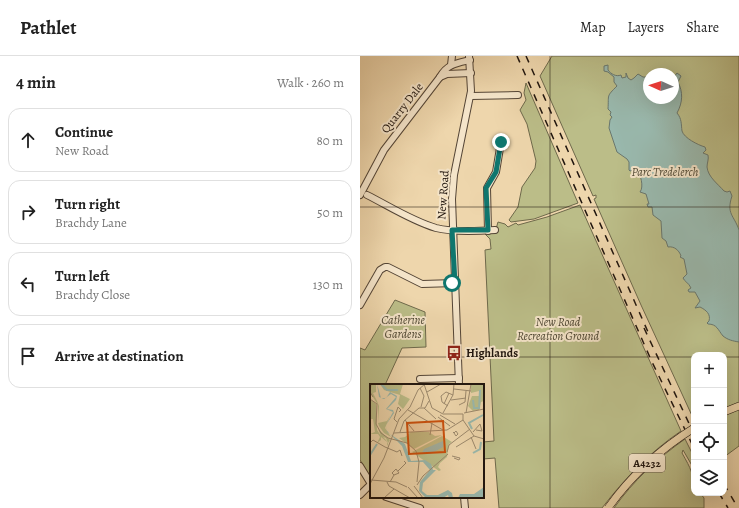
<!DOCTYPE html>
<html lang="en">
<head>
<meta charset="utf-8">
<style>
  :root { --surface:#fff; --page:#f2f2f2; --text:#222; --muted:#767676; --line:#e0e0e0 }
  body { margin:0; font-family:Alegreya,serif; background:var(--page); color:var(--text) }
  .controls { position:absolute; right:12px; bottom:12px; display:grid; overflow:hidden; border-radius:8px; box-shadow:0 4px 16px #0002 }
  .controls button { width:36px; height:36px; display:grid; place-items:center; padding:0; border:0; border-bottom:1px solid var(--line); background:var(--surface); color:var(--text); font:20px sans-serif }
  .compass { position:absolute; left:283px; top:12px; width:36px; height:36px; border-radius:50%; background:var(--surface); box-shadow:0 4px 16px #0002; rotate:273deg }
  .stop { position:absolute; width:12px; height:12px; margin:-9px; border:3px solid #0f766e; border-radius:50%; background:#fff }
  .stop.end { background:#0f766e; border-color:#fff; box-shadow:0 1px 4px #0008 }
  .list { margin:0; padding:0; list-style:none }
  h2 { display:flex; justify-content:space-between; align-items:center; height:52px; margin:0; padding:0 16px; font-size:17px }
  h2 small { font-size:13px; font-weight:400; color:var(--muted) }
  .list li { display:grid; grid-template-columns:26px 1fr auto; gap:12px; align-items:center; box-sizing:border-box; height:64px; margin:0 8px 8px; padding:0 8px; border:1px solid var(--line); border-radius:12px }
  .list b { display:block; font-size:15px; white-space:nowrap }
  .list p { margin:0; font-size:13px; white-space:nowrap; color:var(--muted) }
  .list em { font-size:13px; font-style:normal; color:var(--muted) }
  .icon { flex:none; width:22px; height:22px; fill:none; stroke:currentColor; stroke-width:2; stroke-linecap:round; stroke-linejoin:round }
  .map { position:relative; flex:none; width:379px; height:452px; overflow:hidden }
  header { display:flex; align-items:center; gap:24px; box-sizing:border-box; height:56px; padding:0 20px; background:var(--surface); border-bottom:1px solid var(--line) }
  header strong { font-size:19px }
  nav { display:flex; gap:22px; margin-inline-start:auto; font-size:14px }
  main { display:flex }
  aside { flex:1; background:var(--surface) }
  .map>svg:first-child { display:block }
</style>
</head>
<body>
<header>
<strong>Pathlet</strong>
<nav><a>Map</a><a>Layers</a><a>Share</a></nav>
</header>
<main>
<aside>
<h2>4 min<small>Walk · 260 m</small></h2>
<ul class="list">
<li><svg class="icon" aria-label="ahead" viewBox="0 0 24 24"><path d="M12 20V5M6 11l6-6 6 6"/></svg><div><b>Continue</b><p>New Road</p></div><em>80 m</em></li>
<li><svg class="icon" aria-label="right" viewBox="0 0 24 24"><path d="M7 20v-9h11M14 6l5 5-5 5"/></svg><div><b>Turn right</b><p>Brachdy Lane</p></div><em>50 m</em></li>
<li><svg class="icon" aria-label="left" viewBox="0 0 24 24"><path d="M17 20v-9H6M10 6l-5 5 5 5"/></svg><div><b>Turn left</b><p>Brachdy Close</p></div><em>130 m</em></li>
<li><svg class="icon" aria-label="arrive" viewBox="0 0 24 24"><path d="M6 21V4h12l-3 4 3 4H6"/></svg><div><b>Arrive at destination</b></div></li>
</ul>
</aside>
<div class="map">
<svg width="379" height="452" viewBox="0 0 379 452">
  <rect width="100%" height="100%" fill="#eed6ac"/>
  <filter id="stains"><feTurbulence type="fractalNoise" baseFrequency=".005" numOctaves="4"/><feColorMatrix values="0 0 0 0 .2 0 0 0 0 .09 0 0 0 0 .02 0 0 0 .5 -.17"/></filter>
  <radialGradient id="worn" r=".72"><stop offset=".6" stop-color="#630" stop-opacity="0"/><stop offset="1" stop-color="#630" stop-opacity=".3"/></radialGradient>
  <g fill="#bbbd88" stroke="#6e694b" fill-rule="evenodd">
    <path d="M192,0H379V390L364,401V299H334V364L281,249L234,143L236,142V139L233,140L180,20ZM289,18H313V42H289Z"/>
    <polygon points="166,27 218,147 174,163 151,166 149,164 158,151 162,131 175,112 176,105 167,68 160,54 166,44 164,37"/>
    <path d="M220,149L321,375C290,396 265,422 242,452H139L135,402L123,403V386L134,385L125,194L131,193L130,183L125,178V177L136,173L138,166L145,168L148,171L156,167L158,169L187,161Z"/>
    <polygon points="35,244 65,256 66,291 42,292 25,329 11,329 11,422 0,404 0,292 5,294"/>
    <path d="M325,383L334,401V413L323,394L322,397C331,413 334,418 334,437H340L344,442V452H254C273,425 298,402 325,383Z"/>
  </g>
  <path fill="#99b9ae" stroke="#69776e" d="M248,9V14C251,18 256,21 261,19L262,22L266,21V17L268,22L271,24L274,22L278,18L283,21H289V42H313V21H314L317,17L321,20L318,26C323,36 323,46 317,57C322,63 321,68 322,75C324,82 338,89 345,91L346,94L343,97L348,99C349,103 347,107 347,111C348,121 358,128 364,135L367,136L370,135L372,140C366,158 374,159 379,174V286C373,285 368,284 363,280C358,274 357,268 348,268L347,267L349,265C351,258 346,254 340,251L335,252L340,245L335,236H329L328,234L331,232C329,227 324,225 323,222L327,218L324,203L320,201L321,200C319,194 314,190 308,191L306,185L302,182L301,165L293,159L292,151H288L287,148H289L286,138L280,136C284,131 281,118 276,113L270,115L269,114V106L267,103L257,96L249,72L250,64L252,61L250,59L251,56L248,53C249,38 246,41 257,30L254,26V21L248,16L244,15V10Z"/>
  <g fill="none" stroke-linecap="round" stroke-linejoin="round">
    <defs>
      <g id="minor">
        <polyline points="91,9 92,0"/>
        <path d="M80,21C87,8 97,7 110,4"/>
        <polyline points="111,40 158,39"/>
        <polyline points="0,139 24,94 80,21 87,18 111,17"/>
        <path d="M7,139C29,150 52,165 76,172C91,176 119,175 135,174"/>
        <polyline points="128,175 127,132 136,116 141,86"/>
        <polyline points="0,249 20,214 25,211 28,211 62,228 95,227"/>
        <polyline points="60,323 99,322"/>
        <polyline points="99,329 92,143 94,119 111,35 109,0"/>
        <polyline points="0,410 11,428"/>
        <polyline points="0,439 11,428"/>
        <polyline points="26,441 60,452"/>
        <polyline points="104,441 105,452"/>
      </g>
      <polyline id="major" points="364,356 379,350"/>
    </defs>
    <use href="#minor" stroke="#544536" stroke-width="8"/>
    <use href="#major" stroke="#20150e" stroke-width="8"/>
    <use href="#minor" stroke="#f4e4c9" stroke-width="6"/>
    <use href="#major" stroke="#eed6ac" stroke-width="7"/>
    <g stroke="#20150e" stroke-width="1.5" stroke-dasharray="7 7" stroke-linecap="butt">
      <polyline points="157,0 292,306 334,392"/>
      <polyline points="166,0 288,276"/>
      <polyline points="284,272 334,378"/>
      <polyline points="364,428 378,452"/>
      <polyline points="359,437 368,452"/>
    </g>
    <defs>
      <path id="major-bridge" d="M248,452C271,420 300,393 334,372"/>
    </defs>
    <use href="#major-bridge" stroke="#20150e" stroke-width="8" stroke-linecap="butt"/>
    <use href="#major-bridge" stroke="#eed6ac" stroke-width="7"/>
  </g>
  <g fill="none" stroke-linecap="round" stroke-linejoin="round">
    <polyline stroke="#0f766e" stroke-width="5" points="92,227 95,227 92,174 128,174 126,132 136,116 141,86"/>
  </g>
  <path fill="none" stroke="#20150e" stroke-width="1" stroke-opacity="0.55" d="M190,0V452M0,151H379M0,301H334M364,301H379"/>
  <defs>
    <symbol id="bus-bare" viewBox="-9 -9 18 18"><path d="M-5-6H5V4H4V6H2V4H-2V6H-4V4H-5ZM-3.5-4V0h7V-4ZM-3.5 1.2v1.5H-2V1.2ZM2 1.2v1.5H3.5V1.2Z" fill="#8f2418" stroke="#f4e4c9" stroke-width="2.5" paint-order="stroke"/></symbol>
  </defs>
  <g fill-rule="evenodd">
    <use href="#bus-bare" x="83" y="286" width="22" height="22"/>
  </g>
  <g text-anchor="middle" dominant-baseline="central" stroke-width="4" stroke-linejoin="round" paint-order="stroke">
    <rect fill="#f4e4c9" stroke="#605346" stroke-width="1" x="269" y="398" width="36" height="18" rx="3"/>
    <g font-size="11" font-weight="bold" fill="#20150e">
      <text x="287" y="407">A4232</text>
    </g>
    <g font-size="12" fill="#20150e" stroke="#f4e4c9">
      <text transform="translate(42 52) rotate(-52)">Quarry Dale</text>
      <text transform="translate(83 139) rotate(-86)">New Road</text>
    </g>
    <g font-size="12" font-style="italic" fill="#4e4733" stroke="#f4e4c9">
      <text x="305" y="116">Parc Tredelerch</text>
      <text x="43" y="264">Catherine<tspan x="43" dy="14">Gardens</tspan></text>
      <text x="198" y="266">New Road<tspan x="198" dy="14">Recreation Ground</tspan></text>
    </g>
    <g font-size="12" font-weight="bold" fill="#20150e" stroke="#f4e4c9" text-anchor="start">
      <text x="106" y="297">Highlands</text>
    </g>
  </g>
  <g transform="translate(10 328)">
    <rect width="114" height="114" fill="#eed6ac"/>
    <path d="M1,0H6V8L3,9L7,17L9,22L8,39L17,37L20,32L15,44L21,53L14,49L9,42L8,39V21L1,10ZM10,0H33L30,10L40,15L33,25L28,20L30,11L14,6ZM101,0H114V17L111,18L109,26L103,27L98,22L102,12H109V7L101,9ZM0,15L6,20L7,46L11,52L8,45L20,56L18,59L16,54L13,53L16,56L18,60L17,62V58L11,53V56L7,59L10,53L8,50H0L5,48L3,35H0ZM41,48H59L65,52L72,51L44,65L29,54L35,53ZM72,52L82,58L79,60L77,73L70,79L68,83L71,86L69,87L42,68Z" fill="#bbbd88"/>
    <path d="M7,0L11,14H16L20,8L27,12L26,16L17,25L23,26L24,29L16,41L17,48L35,60L41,77L55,76L61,80L63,86H66L53,99L52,107L57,111H68L78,106L82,109L83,114H79L78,111L73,114L55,113L49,107L50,98L60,86L53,78H38L32,62L17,47L16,41L23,28L16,25L26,13L21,10L14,15L9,13ZM73,57V63L60,70L52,69L54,65ZM114,103V114H88L90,110H104Z" fill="#99b9ae"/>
    <path fill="none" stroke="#99b9ae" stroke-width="2" d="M11,0L17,6H28M103,16L104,24H108M109,25L110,6M102,45L99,39L113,31M103,69L110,65L111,58M0,71L7,60"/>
    <path fill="none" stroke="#9c896d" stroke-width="1" d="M1,0L0,8L3,13M54,0L62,24L73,30H93V36L104,52L114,55M50,4L54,12L51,23M84,5L101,7M57,8L71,0M0,15L7,20L6,40L11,49L18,54L37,59L46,67L49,78L47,98M81,16L96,14M74,20L79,9M89,21L95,18L96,7M78,22L72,18L71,12L76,8L83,11M54,24L66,35M38,26L73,46M73,29L83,11L84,0M94,29L114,25M96,29L101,0M70,31L85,40M68,33L80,42M35,36L44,47M27,38L24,35L28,23L31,26L29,28M30,48L34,37L49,24H55L59,17M83,48L84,49L86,52L88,50L86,47L84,49M103,48L110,40L112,47L106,46M24,49L77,46L93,36M60,51L62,39M101,53L106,65M0,59L3,56L15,63L27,68L30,66L32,72M86,63L104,52M77,68L79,61L100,45M82,72L90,74L89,76L84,74M14,74L29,35L40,23L48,6L55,0M28,87L36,79L34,77M1,96L26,98L37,103M17,98L19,102L40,114M20,98L24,91L22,89L26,85L29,89L24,91M0,100L14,74M47,101L53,92L78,70M44,102L53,114M38,103L48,114M14,114L24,105"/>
    <path fill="#ca4f0c" fill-opacity="0.15" stroke="#ca4f0c" stroke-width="2" d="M73,37L75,68L39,70L37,39Z"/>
    <rect width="114" height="114" fill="none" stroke="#20150e" stroke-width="2"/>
  </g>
  <rect width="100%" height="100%" filter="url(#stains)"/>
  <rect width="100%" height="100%" fill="url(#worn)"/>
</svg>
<div class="controls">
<button>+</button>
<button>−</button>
<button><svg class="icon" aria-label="locate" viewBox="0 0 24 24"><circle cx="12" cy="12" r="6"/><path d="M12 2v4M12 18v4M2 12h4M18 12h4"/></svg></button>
<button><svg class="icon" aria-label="layers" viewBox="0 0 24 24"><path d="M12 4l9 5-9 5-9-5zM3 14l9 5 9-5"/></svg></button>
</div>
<svg class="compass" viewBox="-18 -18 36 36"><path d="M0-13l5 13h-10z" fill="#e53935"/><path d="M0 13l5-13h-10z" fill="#767676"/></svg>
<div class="stop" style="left:92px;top:227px"></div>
<div class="stop end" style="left:141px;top:86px"></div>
</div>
</main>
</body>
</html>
